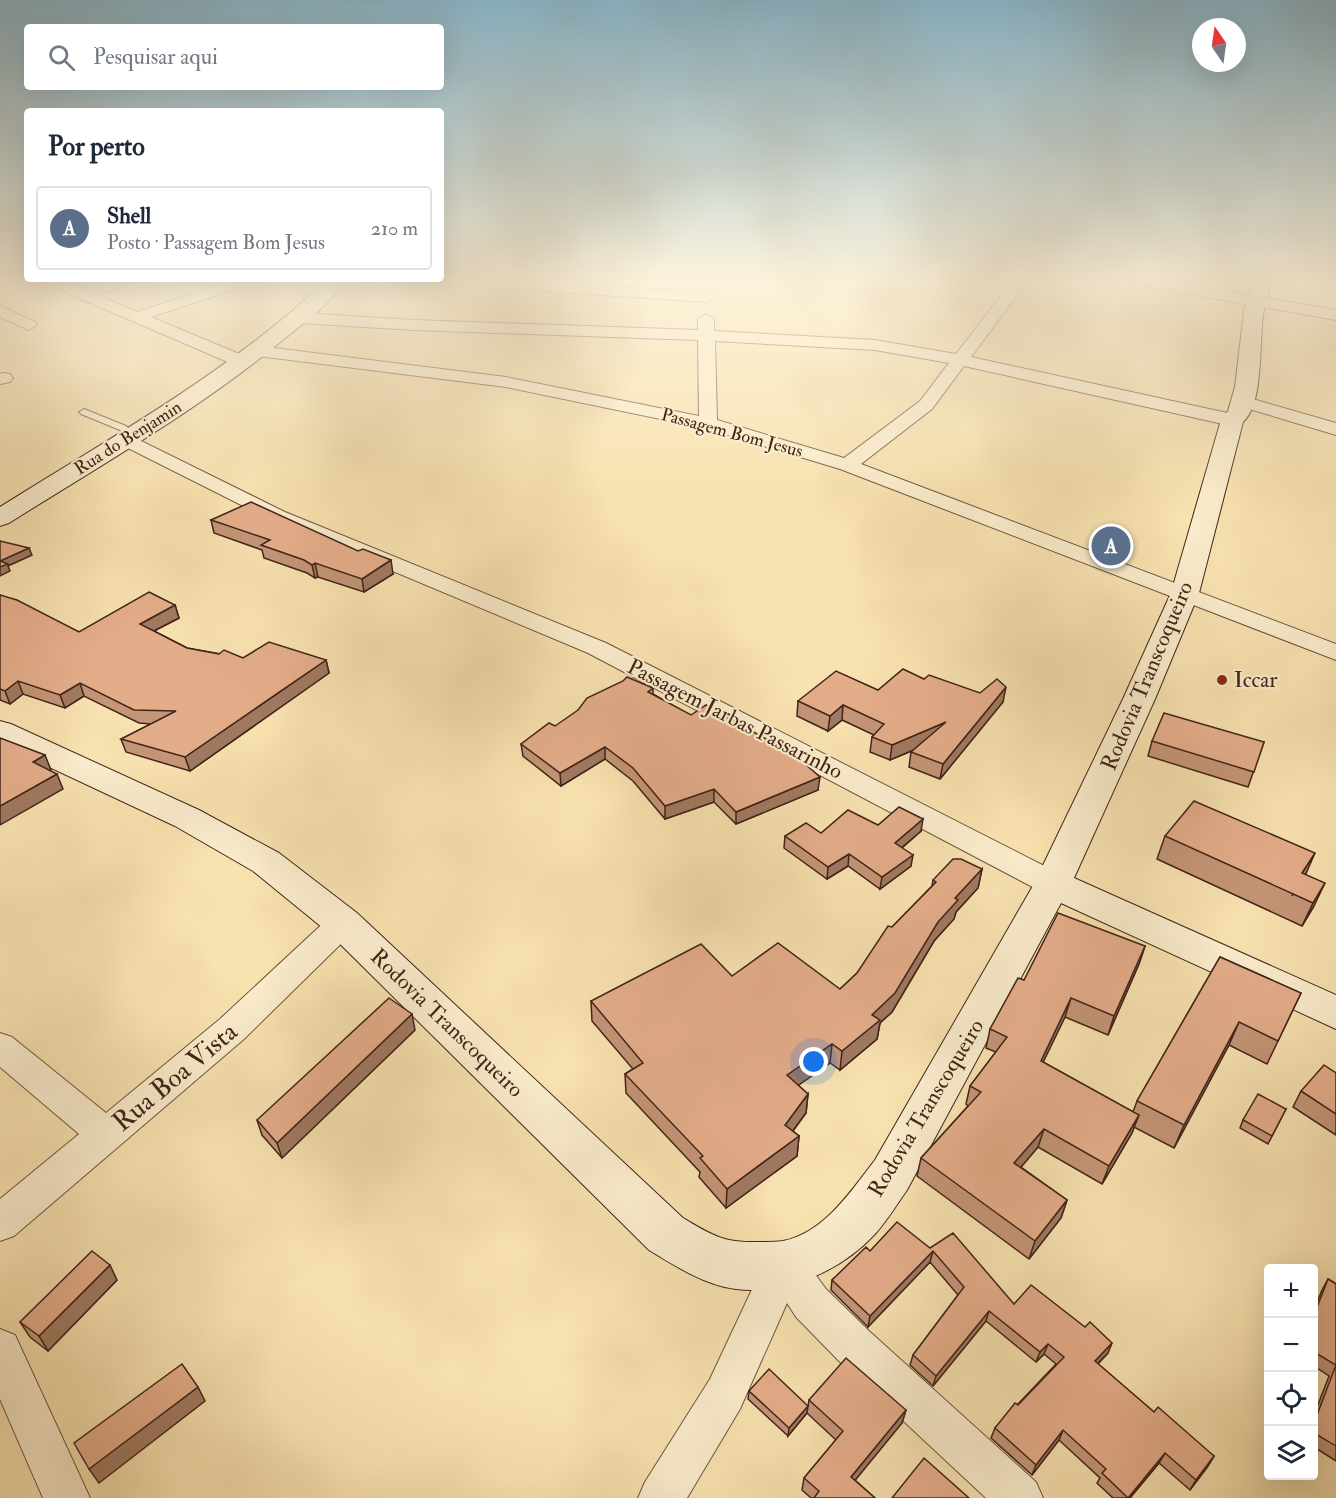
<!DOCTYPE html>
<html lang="pt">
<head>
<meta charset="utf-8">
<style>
  :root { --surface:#fff; --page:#f6f6f7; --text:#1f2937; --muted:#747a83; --line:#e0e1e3; --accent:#b45309 }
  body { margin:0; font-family:"IM FELL Double Pica",serif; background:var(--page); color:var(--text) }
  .controls { position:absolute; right:18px; bottom:18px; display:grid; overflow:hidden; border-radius:6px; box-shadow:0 6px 24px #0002 }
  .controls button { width:54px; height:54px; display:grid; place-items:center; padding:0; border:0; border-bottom:2px solid var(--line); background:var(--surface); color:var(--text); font:30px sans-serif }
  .compass { position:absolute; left:1192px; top:18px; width:54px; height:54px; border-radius:50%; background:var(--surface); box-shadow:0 6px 24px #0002; rotate:347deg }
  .you { position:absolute; left:814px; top:1062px; width:21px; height:21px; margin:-15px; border:4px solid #fff; border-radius:50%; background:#1a73e8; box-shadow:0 0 0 9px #1a73e833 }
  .badge { display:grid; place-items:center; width:39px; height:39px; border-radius:50%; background:var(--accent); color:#fff; font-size:20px; font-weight:700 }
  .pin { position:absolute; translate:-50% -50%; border:3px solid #fff; box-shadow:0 2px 6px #0006 }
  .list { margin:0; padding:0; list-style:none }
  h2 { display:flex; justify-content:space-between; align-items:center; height:78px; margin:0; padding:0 24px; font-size:26px }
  h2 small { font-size:20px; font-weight:400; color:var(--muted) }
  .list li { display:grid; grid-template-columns:39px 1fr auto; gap:18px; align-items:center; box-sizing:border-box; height:84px; margin:0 12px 12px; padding:0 12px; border:2px solid var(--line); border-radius:6px }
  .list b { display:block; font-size:22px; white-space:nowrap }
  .list p { margin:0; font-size:20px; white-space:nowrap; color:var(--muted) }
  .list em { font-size:20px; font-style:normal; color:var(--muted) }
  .icon { flex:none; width:33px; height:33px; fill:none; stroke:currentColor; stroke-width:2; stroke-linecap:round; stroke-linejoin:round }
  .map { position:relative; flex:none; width:1336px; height:1498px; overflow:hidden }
  .search { position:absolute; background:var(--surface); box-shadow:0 6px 24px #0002; left:24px; top:24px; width:420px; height:66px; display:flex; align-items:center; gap:15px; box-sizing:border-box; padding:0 21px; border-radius:6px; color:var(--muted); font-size:22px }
  .panel { position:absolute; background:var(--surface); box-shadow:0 6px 24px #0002; left:24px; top:108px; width:420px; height:174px; border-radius:6px }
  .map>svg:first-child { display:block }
</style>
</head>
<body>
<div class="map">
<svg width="1336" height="1498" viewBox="0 0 1336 1498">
  <rect width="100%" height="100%" fill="#f8e2b0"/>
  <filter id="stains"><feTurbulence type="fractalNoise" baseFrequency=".00333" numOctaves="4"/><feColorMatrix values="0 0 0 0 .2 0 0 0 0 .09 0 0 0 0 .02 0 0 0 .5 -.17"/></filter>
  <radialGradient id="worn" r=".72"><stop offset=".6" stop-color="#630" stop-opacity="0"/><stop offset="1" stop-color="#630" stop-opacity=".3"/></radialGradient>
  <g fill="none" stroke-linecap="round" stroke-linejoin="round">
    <defs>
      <polygon id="service" points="84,409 126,426 138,436 130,438 120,430 81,414 79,412"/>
      <g id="minor">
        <polygon points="0,283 10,283 0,288"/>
        <polygon points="49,283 69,283 83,289 102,283 125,283 123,286 97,295 137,312 225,283 237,283 239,286 236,289 151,317 249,358 252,362 249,366 237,366 51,286"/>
        <polygon points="475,283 537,283 707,292 715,297 707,302 482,287"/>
        <path d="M1011,283H1026L971,357L1232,414L1239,416L1241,420L1239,424L1232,426L964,366L932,409L861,464L1336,644V660L840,469L704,428L506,387L258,356L250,351L258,346L506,377L699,416L698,340L414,330L301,323L293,318L301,313L414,320L698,330V319L706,314L714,319V331L875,340L956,354ZM715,341L875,350L949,363L920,401L844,458L717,420Z"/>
        <polygon points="1142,283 1176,283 1336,310 1336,320 1149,287"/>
        <polygon points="0,306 35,322 37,325 29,330 0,317"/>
        <polygon points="4,373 10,374 13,378 10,382 0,384 0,374"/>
        <polygon points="1242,396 1336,423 1336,435 1236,405 1233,401 1236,397"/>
        <polygon points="127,434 285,512 606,643 1064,876 1068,884 1064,892 1053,895 1042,892 588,653 271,520 120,444 117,440 120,436"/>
        <polygon points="343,911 354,915 359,923 354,931 244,1039 14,1236 0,1241 0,1199 79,1134 0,1067 0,1033 12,1037 106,1113 220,1019 332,915"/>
        <polygon points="784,1245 798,1251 826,1289 869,1331 1036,1482 1043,1498 986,1498 839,1361 796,1317 787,1303 740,1409 687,1498 638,1498 645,1482 710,1379 770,1251"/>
        <polygon points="0,1329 15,1335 90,1498 43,1498 0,1399"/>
      </g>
      <g id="secondary">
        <path d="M324,283H344C329,305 304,323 284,339C199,410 102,464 9,523L0,526V507C112,437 227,373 324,283Z"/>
        <path d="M1253,283H1271C1269,292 1266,301 1264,310C1258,339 1265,403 1243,422L1199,593L1155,699L1074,878L1336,995V1029L1061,903L907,1190C897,1204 887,1221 875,1234C841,1271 786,1295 736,1289C707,1286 673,1265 649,1250L329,933L253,871L175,826L0,744V721L11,724L199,810L279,853L357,913L683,1218C713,1236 724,1243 760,1242C768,1242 776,1242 783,1241C824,1233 851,1191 875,1160L1034,884L1123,699L1171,593L1221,420L1228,411L1235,387L1244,311Z"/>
      </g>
    </defs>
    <use href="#service" stroke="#6e543f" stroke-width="2"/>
    <use href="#minor" stroke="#6e543f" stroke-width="2"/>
    <use href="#secondary" stroke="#402419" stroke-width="2"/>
    <use href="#service" fill="#faeccc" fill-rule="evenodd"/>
    <use href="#minor" fill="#faeccc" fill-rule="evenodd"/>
    <use href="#secondary" fill="#faeccc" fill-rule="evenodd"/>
  </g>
  <g fill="#c49577" stroke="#402419" stroke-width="1.5">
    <polygon points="211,520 393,574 364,592 318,577 315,578 307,573 264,558 262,550 214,533"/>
    <polygon points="0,595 79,632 175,605 179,618 154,631 187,648 243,658 326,660 329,673 190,771 126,752 121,739 151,724 139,723 84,696 65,708 23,694 10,704 0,700"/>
    <polygon points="924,679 1003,702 940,779 909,767 911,752 914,750 890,760 870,752 872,737 874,735 842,720 828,731 797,716 798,701 878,690"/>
    <polygon points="653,688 653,694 818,790 736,824 714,802 665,819 633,781 605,759 561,786 523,756 521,744"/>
    <polygon points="1152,741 1264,742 1248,787 1148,756"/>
    <polygon points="878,825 921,831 902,848 911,866 880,889 848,866 827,879 784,848 785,836 821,833"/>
    <polygon points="1165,836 1306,875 1314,906 1302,926 1157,859"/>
    <polygon points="982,869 978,888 956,912 954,919 934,941 892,1012 880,1023 877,1039 840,1070 830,1063 798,1085 808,1094 806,1113 793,1131 799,1136 797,1156 726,1208 699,1177 700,1172 626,1093 625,1074 633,1069 592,1021 591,1001 732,976 840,989 857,973 892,927 932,886 933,880"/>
    <polygon points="1145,946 1139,964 1108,1035 1065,1017 1043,1062 1133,1112 1137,1101 1220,957 1301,993 1267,1064 1229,1045 1174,1148 1134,1127 1132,1133 1102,1184 1038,1147 1021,1167 1067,1200 1061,1218 1029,1259 917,1176 921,1158 968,1106 966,1104 970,1086 996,1052 986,1048 990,1029 1024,980"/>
    <polygon points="415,1030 282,1158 262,1135 257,1120"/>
    <polygon points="1336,1073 1336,1135 1293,1107 1301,1091"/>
    <polygon points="1286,1109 1268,1144 1240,1128 1243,1120"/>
    <polygon points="930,1248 1014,1304 1108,1353 1098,1364 1154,1412 1214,1456 1208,1466 1190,1490 1159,1463 1130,1498 1113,1498 1097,1483 1100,1478 1059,1440 1032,1475 991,1438 995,1428 1056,1364 1044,1354 1036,1362 986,1321 933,1386 910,1365 913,1355 958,1295 930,1262 868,1327 831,1290 832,1280 870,1251"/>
    <polygon points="1328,1279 1336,1284 1336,1461 1314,1447 1314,1415 1329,1376 1314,1366 1314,1310 1322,1290"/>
    <polygon points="117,1280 48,1351 30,1337 20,1322"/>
    <polygon points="749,1391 808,1406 809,1400 906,1410 902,1423 855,1480 875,1498 811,1498 802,1490 804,1478 836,1440 807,1413 788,1436 748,1399"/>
  </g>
  <g fill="#a07961" stroke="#402419" stroke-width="1.5">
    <polygon points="29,548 32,555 8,566 10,571 0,576 0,561"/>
    <polygon points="391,560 393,574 364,592 362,579"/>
    <polygon points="315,563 318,577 315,578 312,565"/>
    <polygon points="175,605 179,618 144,636 140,624"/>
    <polygon points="326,660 329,673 190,771 185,757"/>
    <polygon points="18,681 23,694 10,704 5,691"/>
    <polygon points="80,683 84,696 65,708 60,695"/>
    <polygon points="1006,687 1003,702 940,779 943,764"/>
    <polygon points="843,705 842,720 828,731 830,716"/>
    <polygon points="946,722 944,737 890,760 892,745"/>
    <polygon points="605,747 605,759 561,786 560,773"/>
    <polygon points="45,755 51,770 39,777 33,762"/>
    <polygon points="57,774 63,789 0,825 0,806"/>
    <polygon points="820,777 818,790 736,824 736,812"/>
    <polygon points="714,789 714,802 665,819 665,806"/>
    <polygon points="923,819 921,831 893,855 895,843"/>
    <polygon points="1315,853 1305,876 1292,896 1302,873"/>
    <polygon points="849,854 848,866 827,879 828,867"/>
    <polygon points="913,855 911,866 880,889 882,877"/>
    <polygon points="982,869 978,888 956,912 954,919 934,941 892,1012 880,1023 877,1039 840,1070 842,1051 872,1015 955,898"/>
    <polygon points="1325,883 1314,906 1302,926 1313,903"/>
    <polygon points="1145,946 1139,964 1108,1035 1114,1016"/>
    <polygon points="1071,998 1065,1017 1035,1079 1041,1061"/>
    <polygon points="412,1014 415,1030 282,1158 277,1143"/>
    <polygon points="1239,1022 1229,1045 1174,1148 1184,1125"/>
    <polygon points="832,1044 830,1063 786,1094 787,1075"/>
    <polygon points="808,1094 806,1113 783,1144 785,1125"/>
    <polygon points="1139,1115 1132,1133 1102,1184 1109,1166"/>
    <polygon points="1044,1129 1038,1147 1009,1181 1014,1163"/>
    <polygon points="799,1136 797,1156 726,1208 727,1189"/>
    <polygon points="1067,1200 1061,1218 1029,1259 1035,1241"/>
    <polygon points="933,1251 930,1262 868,1327 870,1316"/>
    <polygon points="110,1265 117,1280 48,1351 39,1336"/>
    <polygon points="989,1311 986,1321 933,1386 936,1376"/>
    <polygon points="1112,1343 1108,1353 1090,1371 1095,1361"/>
    <polygon points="1048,1344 1044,1354 1036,1362 1040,1352"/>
    <polygon points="198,1387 205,1401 99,1483 89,1469"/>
    <polygon points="808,1406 807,1413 788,1436 789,1428"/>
    <polygon points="906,1410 902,1423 848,1489 851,1477"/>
    <polygon points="1063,1430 1059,1440 1032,1475 1036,1465"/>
    <polygon points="1165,1453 1159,1463 1130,1498 1128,1498"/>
    <polygon points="1214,1456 1208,1466 1190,1490 1196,1480"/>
  </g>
  <g fill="#e4ad8a" stroke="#402419" stroke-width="1.5">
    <polygon points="251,502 358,551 363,549 391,560 362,579 315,563 312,565 304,560 261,545 270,540 211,520"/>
    <polygon points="0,541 29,548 0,561 8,564 0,567"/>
    <polygon points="149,592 175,605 140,624 187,648 219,654 224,650 243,658 269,642 326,660 185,757 121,739 176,711 134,710 80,683 60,695 18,681 5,691 0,689 0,595 17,600 79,632"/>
    <polygon points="903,669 924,679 929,675 980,693 997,679 1006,687 943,764 911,752 946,722 892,745 872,737 884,724 843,705 830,716 798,701 836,671 878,690"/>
    <polygon points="627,677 653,688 648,692 691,715 706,705 796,756 820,777 736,812 714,789 665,806 633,768 605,747 560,773 521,744 549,723 555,726 578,710 587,698 623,681"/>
    <polygon points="1164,713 1264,742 1254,772 1152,741"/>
    <polygon points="0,738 45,755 33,762 57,774 0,806"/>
    <polygon points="1194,801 1315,853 1302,873 1325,883 1313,903 1165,836"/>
    <polygon points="899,807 923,819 895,843 913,855 882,877 849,854 828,867 785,836 806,823 821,833 848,810 878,825"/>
    <polygon points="953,859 961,859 982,869 955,898 958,900 938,922 895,993 872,1015 880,1020 842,1051 832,1044 787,1075 808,1094 785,1125 799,1136 727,1189 700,1158 703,1156 625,1074 643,1063 591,1001 701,944 732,976 778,943 840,989 857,973 888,926 892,927 936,882 933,880"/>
    <polygon points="1058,913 1145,946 1114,1016 1071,998 1041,1061 1139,1115 1109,1166 1044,1129 1014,1163 1067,1200 1035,1241 921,1158 981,1092 970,1086 1007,1037 990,1029 1018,978 1024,980"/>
    <polygon points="1220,957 1301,993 1278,1041 1239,1022 1184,1125 1137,1101"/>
    <polygon points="389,998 412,1014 277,1143 257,1120"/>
    <polygon points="1324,1065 1336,1073 1336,1114 1301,1091"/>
    <polygon points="1258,1094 1286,1109 1272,1136 1243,1120"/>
    <polygon points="897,1222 930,1248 953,1233 1014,1304 1031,1285 1085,1327 1090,1322 1112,1343 1095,1361 1154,1412 1158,1407 1214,1456 1196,1480 1165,1453 1128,1498 1102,1473 1106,1469 1063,1430 1036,1465 995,1428 1015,1403 1018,1405 1064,1357 1048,1344 1040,1352 989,1311 936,1376 913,1355 964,1287 933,1251 870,1316 832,1280 866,1247 870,1251"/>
    <polygon points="92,1251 110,1265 39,1336 20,1322"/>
    <polygon points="1328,1279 1336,1284 1336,1446 1314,1433 1314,1423 1336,1365 1314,1352 1314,1315"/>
    <polygon points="846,1358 906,1410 851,1477 875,1498 814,1498 819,1491 804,1478 843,1431 809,1400"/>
    <polygon points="182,1364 198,1387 89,1469 74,1443"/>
    <polygon points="769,1369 808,1406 789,1428 749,1391"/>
    <polygon points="924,1458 969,1498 892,1498"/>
  </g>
  <linearGradient id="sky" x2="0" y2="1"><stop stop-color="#8ab8ce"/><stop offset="0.57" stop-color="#fcf2db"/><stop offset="1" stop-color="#fcf2db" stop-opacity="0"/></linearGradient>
  <rect width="1336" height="493" fill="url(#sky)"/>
  <circle fill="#8f2418" stroke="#faeccc" stroke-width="2" cx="1222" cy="680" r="6"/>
  <g text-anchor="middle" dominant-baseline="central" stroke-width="4.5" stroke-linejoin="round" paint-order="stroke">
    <g font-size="18" fill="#402419" stroke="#faeccc">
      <text transform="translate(732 433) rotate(15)">Passagem Bom Jesus</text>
      <text transform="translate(128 438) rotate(-32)">Rua do Benjamin</text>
    </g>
    <g font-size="22" fill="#402419" stroke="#faeccc">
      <text transform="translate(1147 676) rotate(-67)">Rodovia Transcoqueiro</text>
      <text transform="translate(735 719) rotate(27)">Passagem Jarbas Passarinho</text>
      <text transform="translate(447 1023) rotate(44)">Rodovia Transcoqueiro</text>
      <text transform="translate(926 1108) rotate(-59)">Rodovia Transcoqueiro</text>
    </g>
    <g font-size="22" fill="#402419" stroke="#faeccc" text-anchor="start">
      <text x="1234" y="680">Iccar</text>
    </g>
    <g font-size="27" fill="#402419" stroke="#faeccc">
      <text transform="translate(175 1077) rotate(-40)">Rua Boa Vista</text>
    </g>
  </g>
  <rect width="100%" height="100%" filter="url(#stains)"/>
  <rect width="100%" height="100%" fill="url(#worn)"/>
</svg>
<div class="controls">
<button>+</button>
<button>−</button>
<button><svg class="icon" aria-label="locate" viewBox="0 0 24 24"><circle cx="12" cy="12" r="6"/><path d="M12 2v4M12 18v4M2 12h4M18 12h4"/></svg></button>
<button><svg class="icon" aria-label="layers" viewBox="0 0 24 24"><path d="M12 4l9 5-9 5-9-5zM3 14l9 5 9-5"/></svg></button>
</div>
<svg class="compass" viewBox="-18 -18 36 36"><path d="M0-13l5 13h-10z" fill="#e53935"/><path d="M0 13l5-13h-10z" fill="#747a83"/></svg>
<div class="you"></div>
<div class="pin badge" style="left:1111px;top:546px;background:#5c6f8a">A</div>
<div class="search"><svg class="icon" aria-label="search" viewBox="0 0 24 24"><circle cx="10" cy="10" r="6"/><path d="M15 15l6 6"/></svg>Pesquisar aqui</div>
<section class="panel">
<h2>Por perto<small></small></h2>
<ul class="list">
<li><span class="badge" style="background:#5c6f8a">A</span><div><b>Shell</b><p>Posto · Passagem Bom Jesus</p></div><em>210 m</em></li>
</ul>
</section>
</div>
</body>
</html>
